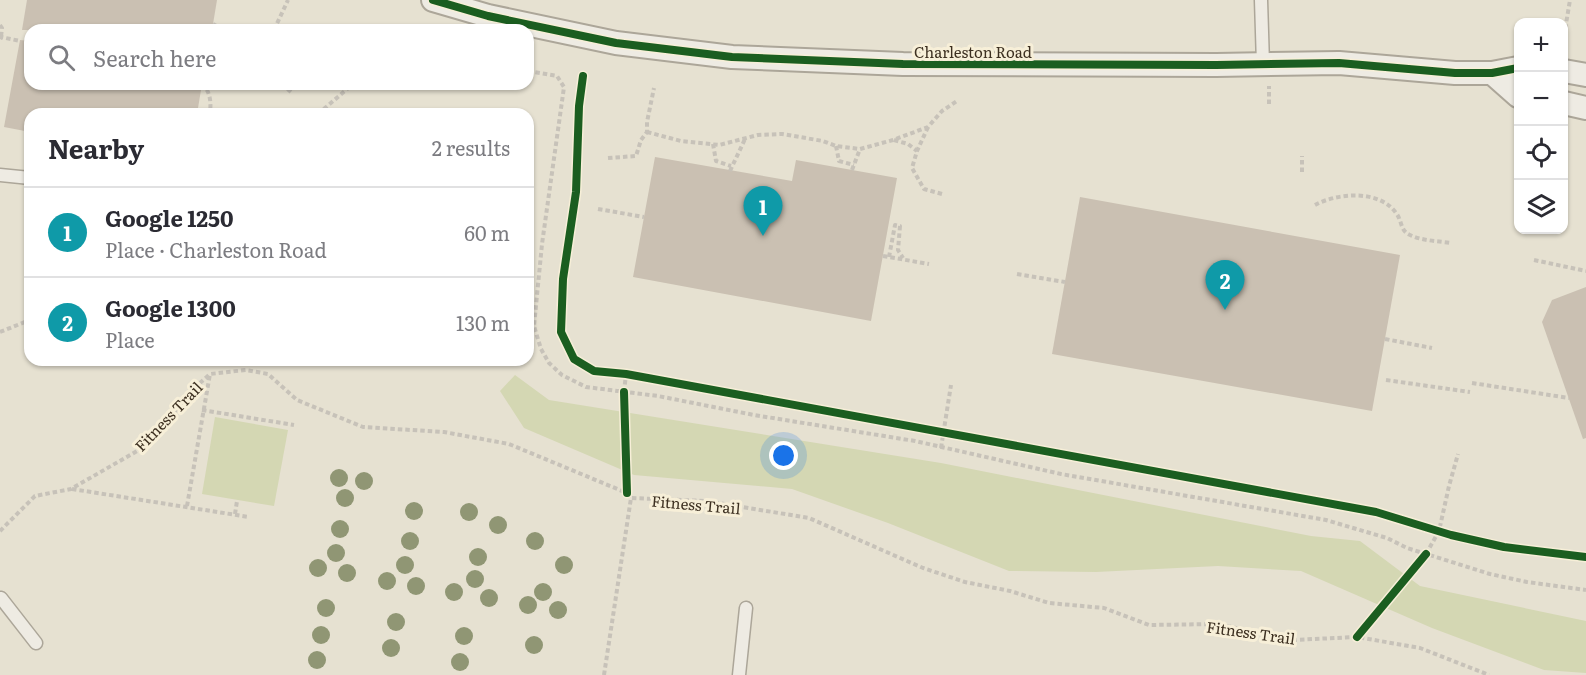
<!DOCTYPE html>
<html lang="en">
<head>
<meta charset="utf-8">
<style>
  :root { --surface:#fff; --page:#f7f7f7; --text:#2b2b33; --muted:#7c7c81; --line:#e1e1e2; --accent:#d93025 }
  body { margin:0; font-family:Literata,serif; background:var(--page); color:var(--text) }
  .controls { position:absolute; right:18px; top:18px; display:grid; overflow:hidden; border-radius:12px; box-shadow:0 2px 4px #0004 }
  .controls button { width:54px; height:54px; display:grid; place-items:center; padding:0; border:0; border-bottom:2px solid var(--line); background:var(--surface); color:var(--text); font:30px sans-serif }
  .you { position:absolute; left:784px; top:456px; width:21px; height:21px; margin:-15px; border:4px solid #fff; border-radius:50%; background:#1a73e8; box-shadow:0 0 0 9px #1a73e833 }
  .badge { display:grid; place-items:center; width:39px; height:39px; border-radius:50%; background:var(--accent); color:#fff; font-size:20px; font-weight:700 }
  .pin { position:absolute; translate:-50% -50px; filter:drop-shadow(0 2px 3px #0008) }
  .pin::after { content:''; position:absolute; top:32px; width:21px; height:18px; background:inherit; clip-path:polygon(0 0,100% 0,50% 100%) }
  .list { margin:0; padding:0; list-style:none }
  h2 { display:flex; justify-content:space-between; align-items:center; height:78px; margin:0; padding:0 24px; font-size:26px }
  h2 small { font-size:20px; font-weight:400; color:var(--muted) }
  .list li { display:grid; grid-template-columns:39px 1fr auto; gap:18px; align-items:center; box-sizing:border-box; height:90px; padding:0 24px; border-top:2px solid var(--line) }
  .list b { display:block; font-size:22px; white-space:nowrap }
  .list p { margin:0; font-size:20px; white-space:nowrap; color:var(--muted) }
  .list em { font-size:20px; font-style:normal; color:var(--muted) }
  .icon { flex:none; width:33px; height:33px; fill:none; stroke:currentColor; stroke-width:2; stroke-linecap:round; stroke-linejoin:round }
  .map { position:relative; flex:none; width:1586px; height:675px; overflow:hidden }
  .search { position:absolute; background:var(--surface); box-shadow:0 2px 4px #0004; left:24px; top:24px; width:510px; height:66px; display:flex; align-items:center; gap:15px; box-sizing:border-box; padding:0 21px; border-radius:18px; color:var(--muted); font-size:22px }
  .panel { position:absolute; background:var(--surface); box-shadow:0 2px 4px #0004; left:24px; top:108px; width:510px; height:258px; border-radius:18px }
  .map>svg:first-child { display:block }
</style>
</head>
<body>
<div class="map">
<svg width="1586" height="675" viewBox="0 0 1586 675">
  <rect width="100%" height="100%" fill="#e6e1d1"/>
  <g fill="#d4d7b3">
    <polygon points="515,375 549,400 941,463 1311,536 1360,541 1420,586 1586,621 1586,673 1544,670 1432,628 1301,571 1218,566 1096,572 1009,571 888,523 792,489 634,475 524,428 500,391"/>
    <polygon points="215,417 288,430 274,506 202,494"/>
  </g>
  <g fill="#cac0b2">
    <polygon points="27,0 217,0 212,30 22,30"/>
    <polygon points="20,40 30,41 30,84 202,84 197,114 30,114 30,132 4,127"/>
    <polygon points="655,157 792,181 796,160 897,178 871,321 633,277"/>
    <polygon points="1080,197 1400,255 1372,411 1052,354"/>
    <polygon points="1586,287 1586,438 1583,439 1542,322 1552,300"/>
  </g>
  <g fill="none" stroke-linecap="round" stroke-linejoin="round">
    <defs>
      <g id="lane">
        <polyline points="1261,0 1263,64"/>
        <polyline points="0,175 30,178"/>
        <polyline points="1,598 36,643"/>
        <polyline points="739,675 746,608"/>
      </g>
      <g id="street">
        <polyline points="433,0 488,16 616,43 732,57 903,64 1216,65 1339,63 1455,73 1492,73 1518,68"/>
        <polyline points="1564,71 1586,75"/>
        <polyline points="1492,73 1518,96"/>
        <polyline points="1564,103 1586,108"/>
      </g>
    </defs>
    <use href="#lane" stroke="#aca699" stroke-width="15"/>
    <use href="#street" stroke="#aca699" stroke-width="26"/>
    <g stroke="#c7c2b9" stroke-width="4" stroke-dasharray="4.5 3" stroke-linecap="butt">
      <polyline points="213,24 224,30"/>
      <polyline points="0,25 2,28 1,37"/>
      <polyline points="274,30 288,0"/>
      <polyline points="1564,36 1570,0"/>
      <polyline points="0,39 1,37 20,41"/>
      <polyline points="528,71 557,76 564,87 542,244 534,326 541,349 549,363 562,375 586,387 658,396 754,415 915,441 1061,474 1326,520 1387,538 1407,548 1490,574 1527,582 1586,590"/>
      <path d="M202,84C211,92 211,103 210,114"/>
      <polyline points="282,84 292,93"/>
      <polyline points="1269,104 1269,86"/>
      <polyline points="318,114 353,84"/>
      <polyline points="928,127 917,151 912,168 924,189 942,194"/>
      <polyline points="647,132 681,141 719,145 758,135 782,134 823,141 836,146 860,149 893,140 928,127 942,111 957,101"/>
      <polyline points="894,140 908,144 917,151"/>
      <polyline points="713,144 716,161 731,166"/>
      <polyline points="836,146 839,161 854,165"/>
      <polyline points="608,158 636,156 641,140 647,132 647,122 654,88"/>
      <polyline points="852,170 860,149"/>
      <polyline points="730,171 745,139"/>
      <polyline points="1302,172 1302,156"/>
      <path d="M1315,205C1337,193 1379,189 1396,213C1402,220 1400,231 1410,235C1422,241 1439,241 1451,243"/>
      <polyline points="598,209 644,217"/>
      <polyline points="883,256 929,264"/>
      <polyline points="889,257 895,225 900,226 898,250 903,258"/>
      <polyline points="1534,260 1586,271"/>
      <polyline points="1017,274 1065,282"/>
      <polyline points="0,332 30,320"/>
      <polyline points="1385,339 1432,348"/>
      <polyline points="1386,380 1470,392"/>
      <polyline points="1472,383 1569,398"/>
      <polyline points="624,392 626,374"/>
      <polyline points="202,410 294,425"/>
      <polyline points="941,448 951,385"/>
      <polyline points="72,489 249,517"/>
      <polyline points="187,506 210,374"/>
      <polyline points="235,514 237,501"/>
      <polyline points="0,531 35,496 71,489 137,451 171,418 191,391 210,374 246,370 268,374 297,400 363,427 444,432 509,444 627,493 631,498 706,501 809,518 923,568 965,582 1010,591 1049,603 1104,608 1149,625 1218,624 1292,640 1357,637 1420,648 1489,675"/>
      <polyline points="1426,554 1439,531 1449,486 1458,454"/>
      <polyline points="604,675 631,498"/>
    </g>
    <use href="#lane" stroke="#eeebe3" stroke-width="12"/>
    <use href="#street" stroke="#eeebe3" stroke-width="22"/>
    <defs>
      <g id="cycleway">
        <polyline points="433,0 488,16 616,43 732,57 903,64 1216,65 1339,63 1455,73 1492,73 1518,68"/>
        <polyline points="583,76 579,106 576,192 563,279 561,332 574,359 594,371 626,374 1376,512 1451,535 1504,547 1586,557"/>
        <polyline points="624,392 627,493"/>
        <polyline points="1357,637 1426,554"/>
      </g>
    </defs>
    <use href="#cycleway" stroke="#f7efd8" stroke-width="11"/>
    <use href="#cycleway" stroke="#1b5e20" stroke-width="8"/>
  </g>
  <g fill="#909674">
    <circle cx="339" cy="478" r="9"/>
    <circle cx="364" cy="481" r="9"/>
    <circle cx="345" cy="498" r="9"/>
    <circle cx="414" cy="511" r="9"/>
    <circle cx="469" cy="512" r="9"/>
    <circle cx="498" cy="525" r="9"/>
    <circle cx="340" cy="529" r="9"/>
    <circle cx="410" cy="541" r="9"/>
    <circle cx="535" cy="541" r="9"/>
    <circle cx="336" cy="553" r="9"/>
    <circle cx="478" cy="557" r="9"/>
    <circle cx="405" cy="565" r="9"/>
    <circle cx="564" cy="565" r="9"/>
    <circle cx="318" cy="568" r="9"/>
    <circle cx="347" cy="573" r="9"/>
    <circle cx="475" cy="579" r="9"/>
    <circle cx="387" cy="581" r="9"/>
    <circle cx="416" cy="586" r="9"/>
    <circle cx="454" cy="592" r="9"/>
    <circle cx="543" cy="592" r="9"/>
    <circle cx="489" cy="598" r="9"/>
    <circle cx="528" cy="605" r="9"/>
    <circle cx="326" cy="608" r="9"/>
    <circle cx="558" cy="610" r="9"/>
    <circle cx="396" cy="622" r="9"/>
    <circle cx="321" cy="635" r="9"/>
    <circle cx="464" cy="636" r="9"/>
    <circle cx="534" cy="645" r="9"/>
    <circle cx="391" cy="648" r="9"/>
    <circle cx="317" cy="660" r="9"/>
    <circle cx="460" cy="662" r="9"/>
  </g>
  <g text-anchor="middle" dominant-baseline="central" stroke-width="6" stroke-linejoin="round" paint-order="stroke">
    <g font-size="15" fill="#3c2f20" stroke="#f7efd8">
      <text x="973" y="51">Charleston Road</text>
      <text transform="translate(168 416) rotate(-46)">Fitness Trail</text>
      <text transform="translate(696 504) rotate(5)">Fitness Trail</text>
      <text transform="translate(1251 632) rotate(8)">Fitness Trail</text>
    </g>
  </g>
</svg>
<div class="controls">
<button>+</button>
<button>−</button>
<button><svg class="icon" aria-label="locate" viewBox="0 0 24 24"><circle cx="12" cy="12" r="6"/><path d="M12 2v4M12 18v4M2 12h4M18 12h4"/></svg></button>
<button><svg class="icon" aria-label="layers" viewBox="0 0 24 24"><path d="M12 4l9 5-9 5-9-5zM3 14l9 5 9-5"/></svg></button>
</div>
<div class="you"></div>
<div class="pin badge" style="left:763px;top:236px;background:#0f9aa8">1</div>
<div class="pin badge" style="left:1225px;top:310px;background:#0f9aa8">2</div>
<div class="search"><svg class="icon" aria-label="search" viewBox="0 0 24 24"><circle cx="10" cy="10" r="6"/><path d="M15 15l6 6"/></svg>Search here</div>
<section class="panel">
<h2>Nearby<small>2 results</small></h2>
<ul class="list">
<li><span class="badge" style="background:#0f9aa8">1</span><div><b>Google 1250</b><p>Place · Charleston Road</p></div><em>60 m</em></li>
<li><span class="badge" style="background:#0f9aa8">2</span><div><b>Google 1300</b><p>Place</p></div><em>130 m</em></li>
</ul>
</section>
</div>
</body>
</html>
